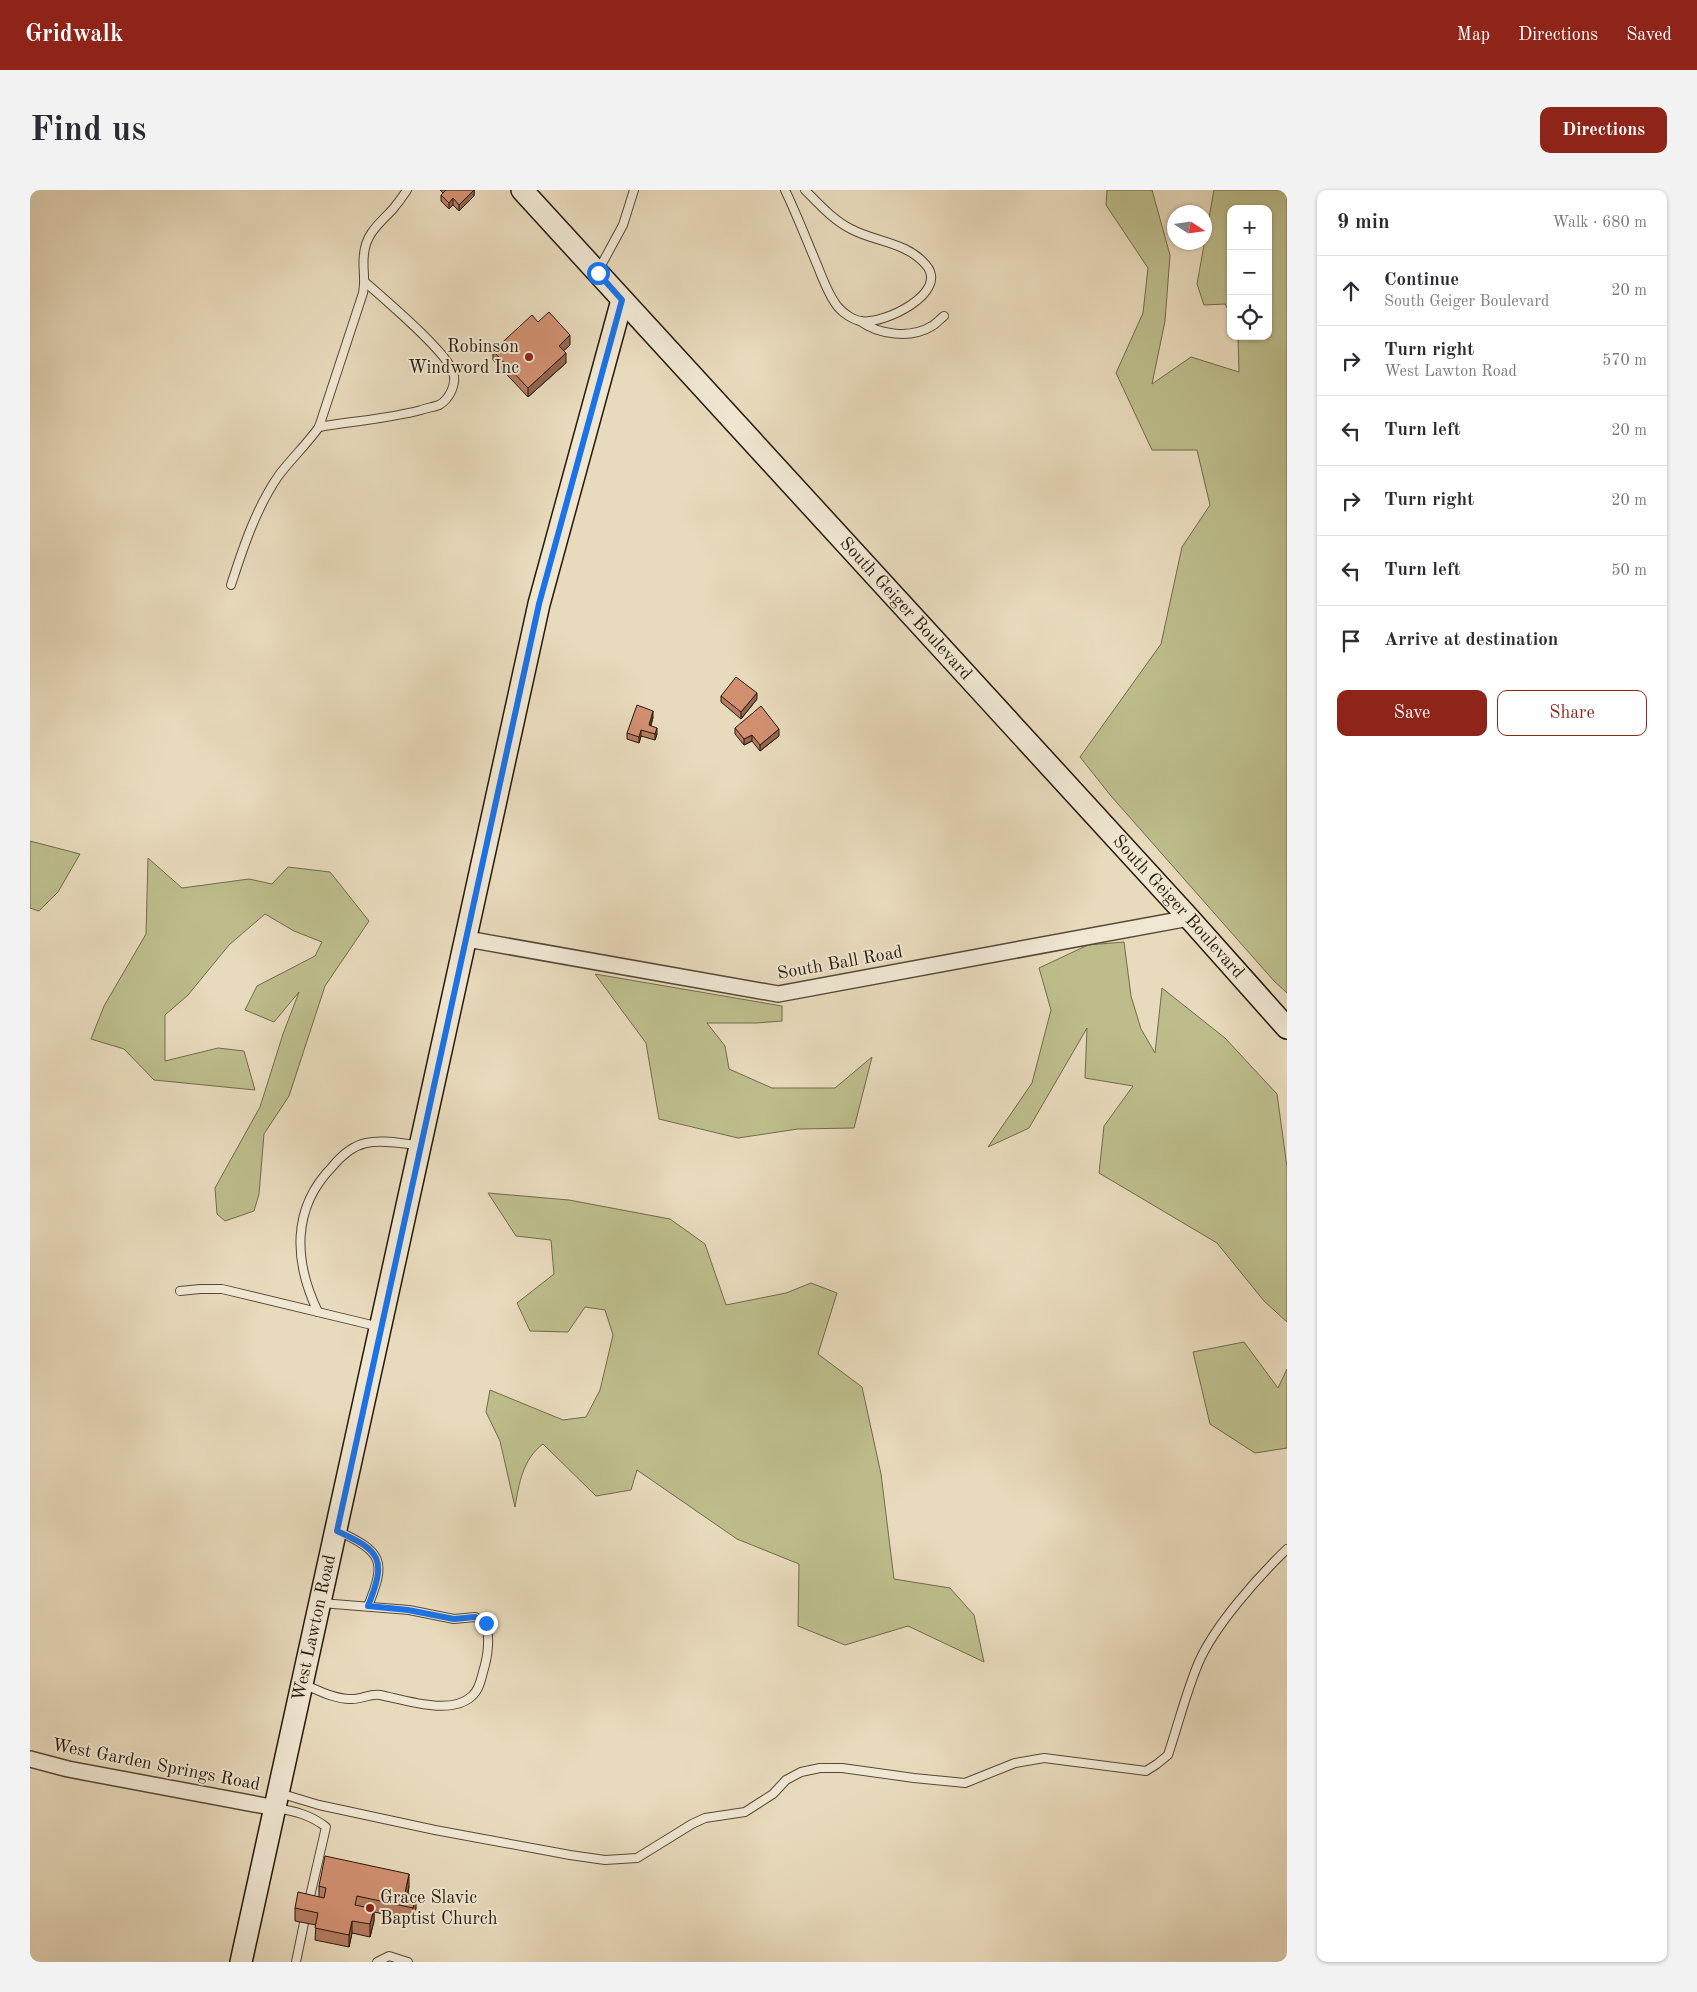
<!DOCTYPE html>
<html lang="en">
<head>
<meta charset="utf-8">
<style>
  :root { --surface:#fff; --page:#f2f2f3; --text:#2b2b33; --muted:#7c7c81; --line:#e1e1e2; --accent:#8f2418 }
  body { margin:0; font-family:"Old Standard TT",serif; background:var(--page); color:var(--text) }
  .controls { position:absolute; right:15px; top:15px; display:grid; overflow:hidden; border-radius:10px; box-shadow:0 1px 4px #0004 }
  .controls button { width:45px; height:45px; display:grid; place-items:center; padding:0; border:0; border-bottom:1px solid var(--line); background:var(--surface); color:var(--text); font:25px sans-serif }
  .compass { position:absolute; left:1137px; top:15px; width:45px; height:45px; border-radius:50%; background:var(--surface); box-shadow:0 1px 4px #0004; rotate:102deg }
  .stop { position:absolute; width:15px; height:15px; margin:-11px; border:4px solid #1a73e8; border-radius:50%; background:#fff }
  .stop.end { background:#1a73e8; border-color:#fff; box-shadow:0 1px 5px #0008 }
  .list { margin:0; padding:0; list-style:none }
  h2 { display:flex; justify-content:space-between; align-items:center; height:65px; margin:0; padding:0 20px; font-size:21px }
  h2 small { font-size:16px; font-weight:400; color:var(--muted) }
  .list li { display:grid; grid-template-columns:32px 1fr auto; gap:15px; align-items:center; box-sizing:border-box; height:70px; padding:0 20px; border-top:1px solid var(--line) }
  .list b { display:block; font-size:19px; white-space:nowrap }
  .list p { margin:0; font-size:16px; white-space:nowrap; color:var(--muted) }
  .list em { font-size:16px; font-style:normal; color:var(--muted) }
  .actions { display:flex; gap:10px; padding:15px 20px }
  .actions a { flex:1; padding:11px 0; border:1px solid var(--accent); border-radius:10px; text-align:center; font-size:18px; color:var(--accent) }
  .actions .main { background:var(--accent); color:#fff }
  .icon { flex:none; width:28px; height:28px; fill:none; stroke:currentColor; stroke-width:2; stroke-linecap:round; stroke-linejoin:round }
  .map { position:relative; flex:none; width:1257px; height:1772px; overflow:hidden; border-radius:10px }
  header { display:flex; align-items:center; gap:30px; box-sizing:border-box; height:70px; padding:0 25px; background:var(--accent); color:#fff }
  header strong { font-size:24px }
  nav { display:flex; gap:28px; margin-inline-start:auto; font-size:18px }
  .intro { display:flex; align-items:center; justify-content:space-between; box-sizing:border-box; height:120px; padding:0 30px }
  h1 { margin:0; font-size:35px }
  .button { padding:12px 22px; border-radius:10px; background:var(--accent); color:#fff; font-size:18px; font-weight:700 }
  main { display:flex; gap:30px; padding:0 30px }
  aside { flex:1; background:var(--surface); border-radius:10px; box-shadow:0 1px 4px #0004 }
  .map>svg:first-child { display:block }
</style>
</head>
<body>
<header>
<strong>Gridwalk</strong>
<nav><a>Map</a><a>Directions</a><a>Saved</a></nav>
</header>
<div class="intro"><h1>Find us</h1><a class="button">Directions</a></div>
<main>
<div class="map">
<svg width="1257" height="1772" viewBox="0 0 1257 1772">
  <rect width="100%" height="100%" fill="#e8dabc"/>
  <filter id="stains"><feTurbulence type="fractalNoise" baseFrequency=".004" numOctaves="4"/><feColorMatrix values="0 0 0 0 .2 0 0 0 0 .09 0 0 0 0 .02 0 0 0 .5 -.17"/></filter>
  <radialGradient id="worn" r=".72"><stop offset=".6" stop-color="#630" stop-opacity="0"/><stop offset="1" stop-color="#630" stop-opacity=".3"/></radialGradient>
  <g fill="#bdbd8c" stroke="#726b4a">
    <polygon points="1077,0 1122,0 1140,65 1135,131 1122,194 1161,167 1209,182 1208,146 1238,146 1238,19 1201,19 1201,124 1195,114 1174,115 1167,94 1184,0 1257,0 1257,803 1244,791 1081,606 1050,567 1131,454 1152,357 1180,315 1167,260 1122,260 1086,183 1113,123 1118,78 1076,15"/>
    <polygon points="0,651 50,664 28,702 9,721 0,718"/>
    <polygon points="118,668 152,698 219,689 242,694 258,677 300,682 339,731 295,796 259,906 234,944 229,1004 224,1021 195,1031 187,1024 185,998 230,917 253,844 269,802 244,832 215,820 227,796 285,766 292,752 264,741 235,724 199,755 158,805 135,825 135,871 188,858 214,861 225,900 124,890 94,859 61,849 74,816 116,744"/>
    <polygon points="1094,752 1101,806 1111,839 1125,863 1132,798 1195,848 1247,904 1257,977 1257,1132 1234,1111 1187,1053 1069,983 1074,936 1103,896 1055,888 1057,838 999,938 958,957 1002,893 1021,820 1009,778 1058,755"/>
    <polygon points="565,784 752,816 752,831 726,833 677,833 695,856 699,879 742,898 805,898 842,867 824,938 768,939 708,948 629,929 616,853"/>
    <path d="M458,1003L539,1010L640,1029L675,1054L696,1115L756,1103L781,1093L807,1103L788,1164L832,1197L851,1284L864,1389L920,1398L944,1425L954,1472L878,1436L815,1455L768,1436L769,1374L707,1349L607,1280L601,1300L566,1306L513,1254C493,1269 489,1293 485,1317L470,1251L456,1222L460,1200L533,1230L556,1227L570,1200L583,1145L575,1120L555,1117L538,1142L500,1141L487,1113L524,1084L521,1050L486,1046Z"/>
    <polygon points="1214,1152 1248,1198 1257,1179 1257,1258 1225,1263 1180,1234 1163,1162"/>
  </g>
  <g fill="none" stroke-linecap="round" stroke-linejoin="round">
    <defs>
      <g id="lane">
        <path d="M755,0C767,25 777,51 788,77C793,90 799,106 808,117C813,123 823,130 831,131C853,135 920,103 896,75C877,52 845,52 821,39C803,30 789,14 775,0"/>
        <polyline points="568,81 593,35 604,0"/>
        <path d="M830,131C849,145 881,149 902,136C906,134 910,129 914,126"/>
        <path d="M289,237C323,231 358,229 391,220C396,218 404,217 409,215C420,209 427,193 423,182C416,161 354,109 335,92"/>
        <path d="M201,395C213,358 226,318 249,285C262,268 277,254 289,237L333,103C336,89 332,77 334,64C336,43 350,33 363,19C368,13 373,6 377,0"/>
        <polyline points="150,1101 170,1099 192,1099 350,1137"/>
        <path d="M288,1122C264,1072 261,1019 302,977C311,966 322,956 336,953C353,949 373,954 389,955"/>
        <path d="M308,1341C352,1362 357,1370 338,1416"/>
        <path d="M273,1494C288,1500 304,1509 320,1509C331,1510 340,1503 350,1505C375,1510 421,1526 442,1506C449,1500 451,1490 453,1482C458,1466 460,1449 456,1433L445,1427L424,1429L379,1420L291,1413"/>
        <path d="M249,1603L289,1615L405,1640L540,1665L575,1670L607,1668L662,1634L675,1628L715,1622L743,1604L756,1590L771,1582L790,1578H812L884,1588L935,1593L985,1573L1014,1568L1116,1581L1127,1574L1138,1565C1148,1535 1156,1503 1168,1474C1184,1436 1228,1387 1257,1359"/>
        <path d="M246,1618C264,1621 281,1625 296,1637L278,1715"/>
        <polyline points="266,1772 274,1733"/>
        <polyline points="347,1772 359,1766 378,1772"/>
      </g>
      <g id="street">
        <polyline points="437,749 748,804 1159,728"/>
        <polyline points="0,1569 38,1579 246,1618"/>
      </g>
      <g id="secondary">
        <path id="s1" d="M492,0L1159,728L1257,838"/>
        <path id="s2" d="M211,1772L509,414L592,110"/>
      </g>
    </defs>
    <use href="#lane" stroke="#564936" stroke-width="10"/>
    <use href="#street" stroke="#564936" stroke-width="18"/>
    <use href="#secondary" stroke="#261909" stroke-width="24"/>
    <use href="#lane" stroke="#f0e7d3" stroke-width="8"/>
    <use href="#street" stroke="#f0e7d3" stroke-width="15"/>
    <use href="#secondary" stroke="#f0e7d3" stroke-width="21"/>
  </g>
  <g fill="#b57c61" stroke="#261909">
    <polygon points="410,0 444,0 444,6 429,21 423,15 419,19 411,11 411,5 413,3"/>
    <polygon points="508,132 540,155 533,161 536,173 498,207 463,170 463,161"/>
    <polygon points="691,506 727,509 711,529 691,512"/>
    <polygon points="623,527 621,536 627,544 625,550 611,546 609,553 597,549 597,543"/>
    <polygon points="705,538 749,546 730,561 722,551 714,555 705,544"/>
    <polygon points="289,1696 379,1696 378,1704 386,1718 383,1730 344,1722 344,1731 340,1747 322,1743 319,1757 285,1750 286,1735 265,1731 265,1718 289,1707"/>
  </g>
  <g fill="#93654f" stroke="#261909">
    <polygon points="444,0 444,6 429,21 429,15"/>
    <polygon points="423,8 423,15 419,19 419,13"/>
    <polygon points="540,145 540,155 529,165 529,156"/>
    <polygon points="536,163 536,173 498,207 498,198"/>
    <polygon points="727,503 727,509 711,529 711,522"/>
    <polygon points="623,521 623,527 619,541 619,535"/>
    <polygon points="627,538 627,544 625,550 625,544"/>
    <polygon points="749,539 749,546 730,561 730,555"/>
    <polygon points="611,540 611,546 609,553 609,547"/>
    <polygon points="722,545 722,551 714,555 714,549"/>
    <polygon points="379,1684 379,1696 375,1715 375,1703"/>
    <polygon points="386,1706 386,1718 383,1730 383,1718"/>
    <polygon points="344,1719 344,1731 340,1747 340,1734"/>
    <polygon points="322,1731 322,1743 319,1757 319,1745"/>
  </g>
  <g fill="#d29071" stroke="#261909">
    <polygon points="416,0 444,0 429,15 423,8 419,13 411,5"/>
    <polygon points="519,122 540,145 529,156 536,163 498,198 463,161 502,125 508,132"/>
    <polygon points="706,487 727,503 711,522 691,506"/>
    <polygon points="607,515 623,521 619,535 627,538 625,544 611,540 609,547 597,543"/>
    <polygon points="731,516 749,539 730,555 722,545 714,549 705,538"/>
    <polygon points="295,1666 379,1684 375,1703 386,1706 383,1718 327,1706 325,1715 344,1719 340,1734 322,1731 319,1745 285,1738 288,1723 265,1718 268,1702 294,1708 296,1698 289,1696"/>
  </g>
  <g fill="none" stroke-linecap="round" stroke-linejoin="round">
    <path stroke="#1a73e8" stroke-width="6" d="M456,1433L445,1427L424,1429L378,1420L338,1416C357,1369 351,1361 307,1341L509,414L592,110L568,83"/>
  </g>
  <g fill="#8f2418" stroke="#f0e7d3" stroke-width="2">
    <circle cx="499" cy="167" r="5"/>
    <circle cx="340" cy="1718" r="5"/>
  </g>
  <g text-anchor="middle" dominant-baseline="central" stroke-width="4" stroke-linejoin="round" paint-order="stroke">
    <g font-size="18" fill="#261909" stroke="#f0e7d3" text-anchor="end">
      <text x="489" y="157">Robinson<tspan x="489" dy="21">Windword Inc</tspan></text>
      <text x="350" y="1708" text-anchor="start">Grace Slavic<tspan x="350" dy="21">Baptist Church</tspan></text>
    </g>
    <g font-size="18" fill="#261909" stroke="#f0e7d3">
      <text stroke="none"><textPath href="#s1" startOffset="568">South Geiger Boulevard</textPath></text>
      <text stroke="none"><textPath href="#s1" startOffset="972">South Geiger Boulevard</textPath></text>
      <text transform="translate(810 773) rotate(-10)">South Ball Road</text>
      <text stroke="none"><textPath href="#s2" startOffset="342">West Lawton Road</textPath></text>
      <text transform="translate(126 1575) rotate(11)">West Garden Springs Road</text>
    </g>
  </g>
  <rect width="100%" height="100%" filter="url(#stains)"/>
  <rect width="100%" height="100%" fill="url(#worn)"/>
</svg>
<div class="controls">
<button>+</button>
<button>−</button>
<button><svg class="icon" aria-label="locate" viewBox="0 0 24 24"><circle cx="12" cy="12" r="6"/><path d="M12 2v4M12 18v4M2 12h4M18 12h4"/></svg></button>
</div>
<svg class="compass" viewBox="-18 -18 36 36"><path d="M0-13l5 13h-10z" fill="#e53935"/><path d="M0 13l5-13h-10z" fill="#7c7c81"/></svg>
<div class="stop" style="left:568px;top:83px"></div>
<div class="stop end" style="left:456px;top:1433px"></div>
</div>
<aside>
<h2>9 min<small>Walk · 680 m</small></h2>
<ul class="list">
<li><svg class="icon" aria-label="ahead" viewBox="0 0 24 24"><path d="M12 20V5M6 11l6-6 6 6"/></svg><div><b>Continue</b><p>South Geiger Boulevard</p></div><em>20 m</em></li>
<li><svg class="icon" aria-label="right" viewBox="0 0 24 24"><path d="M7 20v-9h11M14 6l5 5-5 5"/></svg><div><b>Turn right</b><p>West Lawton Road</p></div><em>570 m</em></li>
<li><svg class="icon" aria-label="left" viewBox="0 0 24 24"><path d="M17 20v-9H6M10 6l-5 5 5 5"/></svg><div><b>Turn left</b></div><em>20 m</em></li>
<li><svg class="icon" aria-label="right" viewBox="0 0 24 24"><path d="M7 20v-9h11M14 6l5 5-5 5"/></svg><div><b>Turn right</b></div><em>20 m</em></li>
<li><svg class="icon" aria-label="left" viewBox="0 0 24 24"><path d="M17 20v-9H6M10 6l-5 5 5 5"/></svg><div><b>Turn left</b></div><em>50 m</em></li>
<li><svg class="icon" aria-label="arrive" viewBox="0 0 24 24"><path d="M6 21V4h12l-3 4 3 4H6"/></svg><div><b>Arrive at destination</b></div></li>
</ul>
<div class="actions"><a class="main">Save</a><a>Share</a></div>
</aside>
</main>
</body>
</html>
